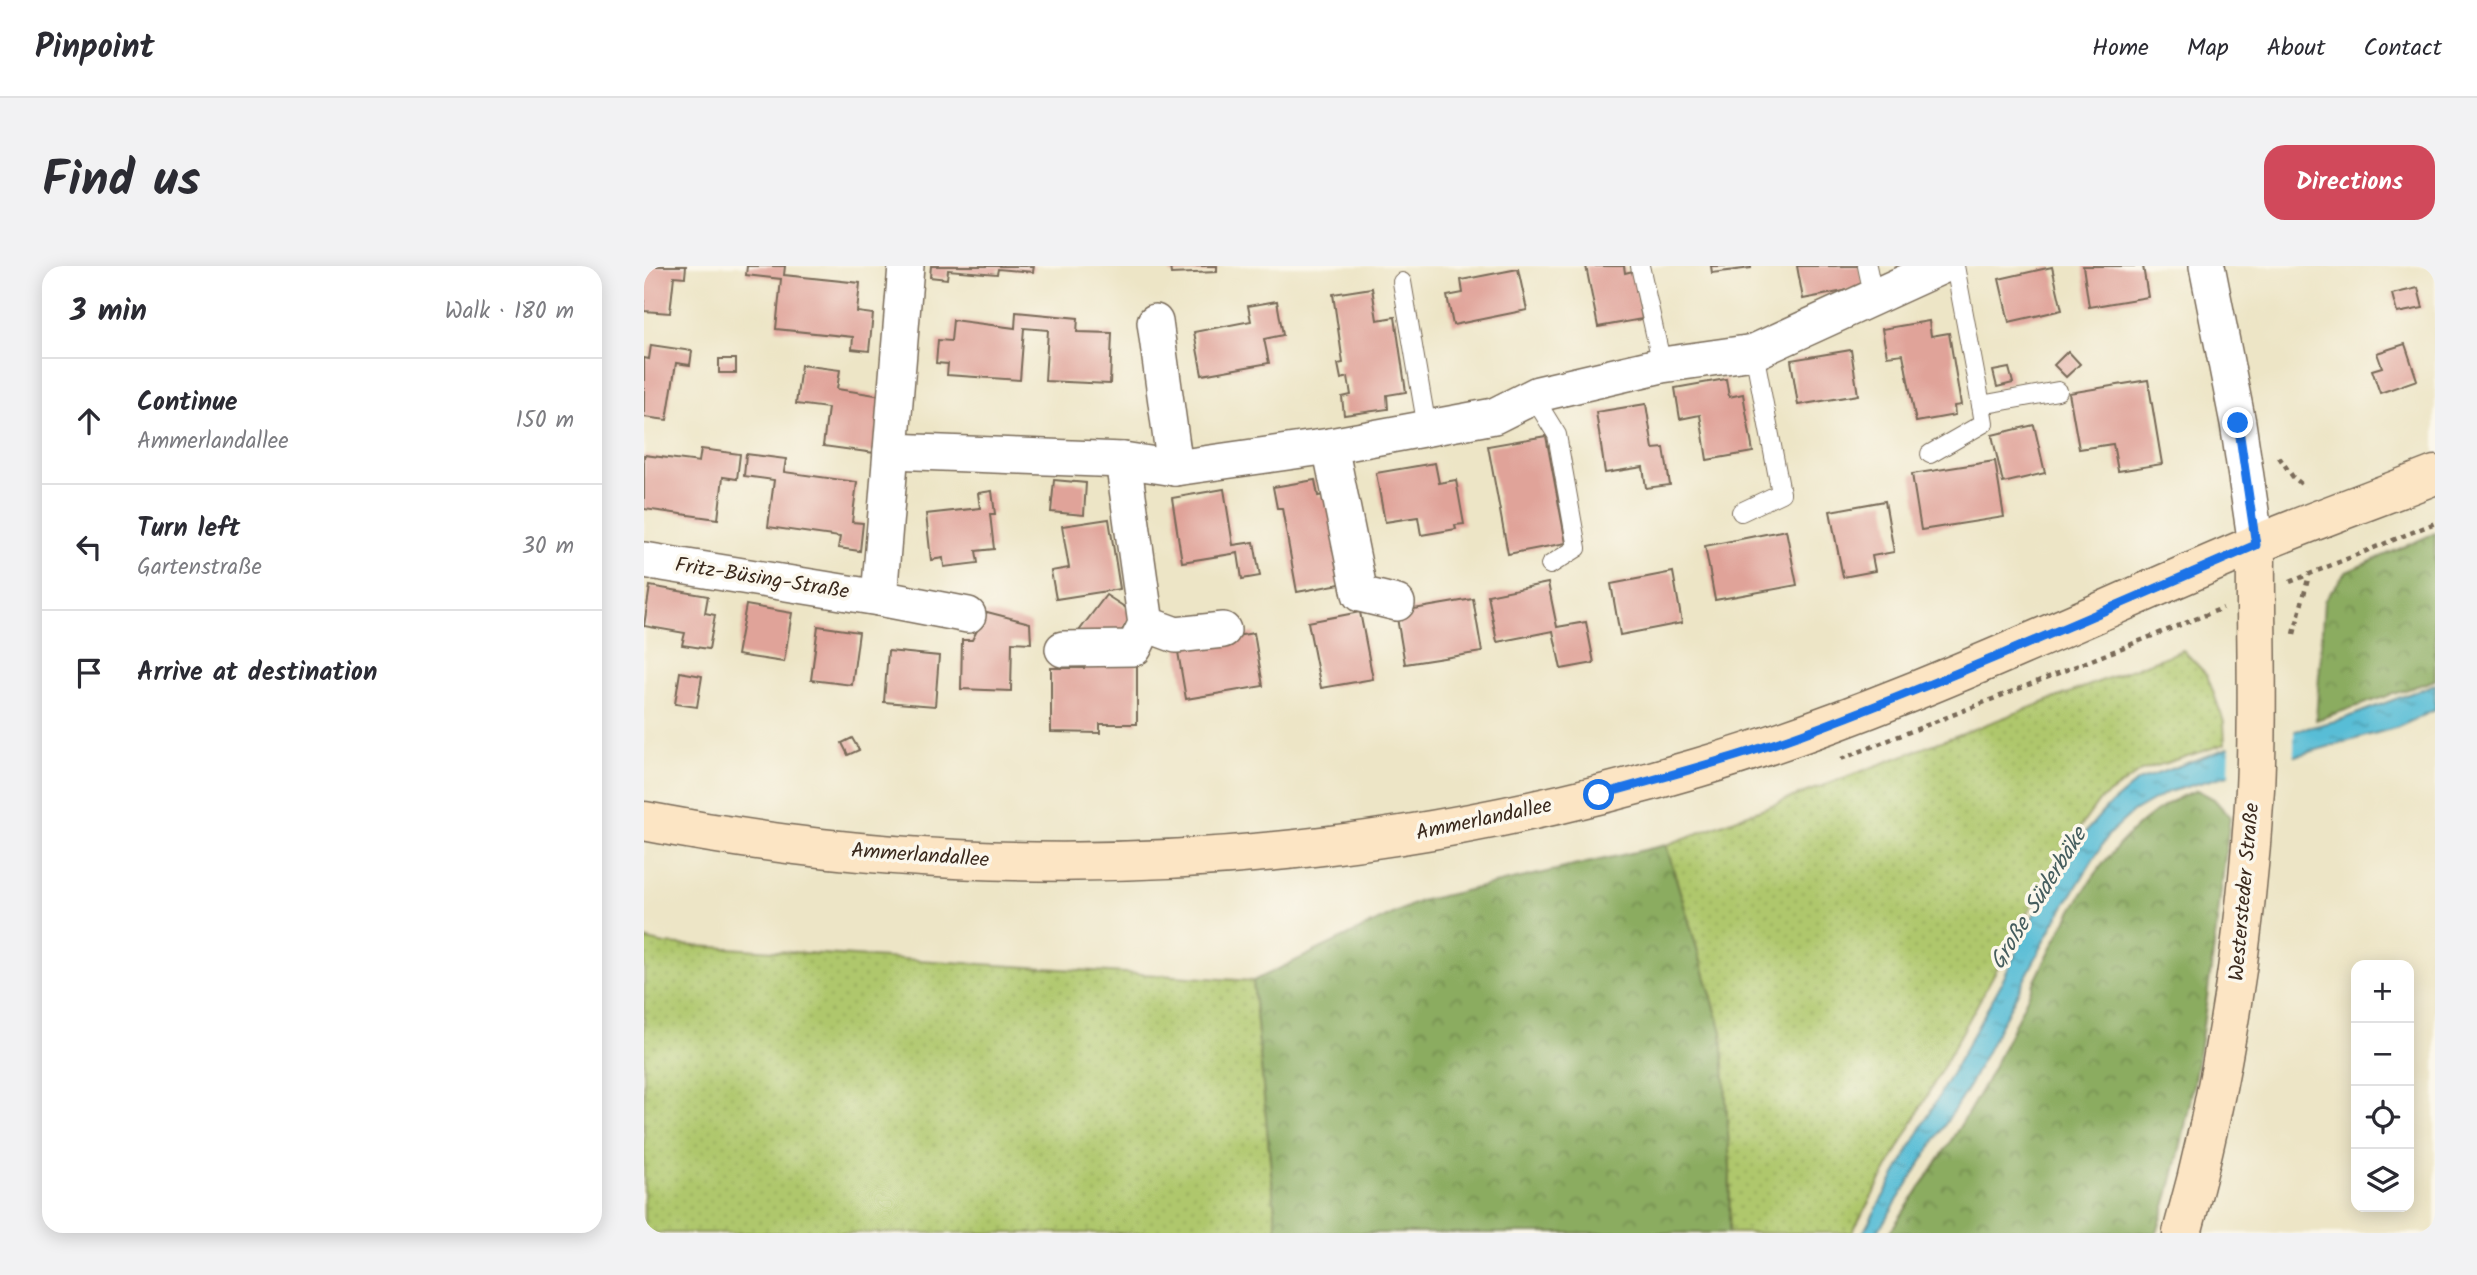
<!DOCTYPE html>
<html lang="en">
<head>
<meta charset="utf-8">
<style>
  :root { --surface:#fff; --page:#f2f2f3; --text:#2b2b33; --muted:#7c7c81; --line:#e1e1e2; --accent:#d1495b }
  body { margin:0; font-family:Kalam,sans-serif; background:var(--page); color:var(--text) }
  .controls { position:absolute; right:21px; bottom:21px; display:grid; overflow:hidden; border-radius:14px; box-shadow:0 4px 18px #0003 }
  .controls button { width:63px; height:63px; display:grid; place-items:center; padding:0; border:0; border-bottom:2px solid var(--line); background:var(--surface); color:var(--text); font:35px sans-serif }
  .stop { position:absolute; width:21px; height:21px; margin:-16px; border:5px solid #1a73e8; border-radius:50%; background:#fff }
  .stop.end { background:#1a73e8; border-color:#fff; box-shadow:0 2px 7px #0008 }
  .list { margin:0; padding:0; list-style:none }
  h2 { display:flex; justify-content:space-between; align-items:center; height:91px; margin:0; padding:0 28px; font-size:30px }
  h2 small { font-size:23px; font-weight:400; color:var(--muted) }
  .list li { display:grid; grid-template-columns:46px 1fr auto; gap:21px; align-items:center; box-sizing:border-box; height:126px; padding:0 28px; border-top:2px solid var(--line) }
  .list b { display:block; font-size:26px; white-space:nowrap }
  .list p { margin:0; font-size:23px; white-space:nowrap; color:var(--muted) }
  .list em { font-size:23px; font-style:normal; color:var(--muted) }
  .icon { flex:none; width:38px; height:38px; fill:none; stroke:currentColor; stroke-width:2; stroke-linecap:round; stroke-linejoin:round }
  .map { position:relative; flex:none; width:1791px; height:967px; overflow:hidden; border-radius:21px }
  header { display:flex; align-items:center; gap:42px; box-sizing:border-box; height:98px; padding:0 35px; background:var(--surface); border-bottom:2px solid var(--line) }
  header strong { font-size:33px }
  nav { display:flex; gap:38px; margin-inline-start:auto; font-size:24px }
  .intro { display:flex; align-items:center; justify-content:space-between; box-sizing:border-box; height:168px; padding:0 42px }
  h1 { margin:0; font-size:49px }
  .button { padding:18px 32px; border-radius:21px; background:var(--accent); color:#fff; font-size:24px; font-weight:700 }
  main { display:flex; gap:42px; padding:0 42px }
  aside { flex:1; background:var(--surface); border-radius:21px; box-shadow:0 4px 18px #0003 }
  .map>svg:first-child { display:block }
</style>
</head>
<body>
<header>
<strong>Pinpoint</strong>
<nav><a>Home</a><a>Map</a><a>About</a><a>Contact</a></nav>
</header>
<div class="intro"><h1>Find us</h1><a class="button">Directions</a></div>
<main>
<aside>
<h2>3 min<small>Walk · 180 m</small></h2>
<ul class="list">
<li><svg class="icon" aria-label="ahead" viewBox="0 0 24 24"><path d="M12 20V5M6 11l6-6 6 6"/></svg><div><b>Continue</b><p>Ammerlandallee</p></div><em>150 m</em></li>
<li><svg class="icon" aria-label="left" viewBox="0 0 24 24"><path d="M17 20v-9H6M10 6l-5 5 5 5"/></svg><div><b>Turn left</b><p>Gartenstraße</p></div><em>30 m</em></li>
<li><svg class="icon" aria-label="arrive" viewBox="0 0 24 24"><path d="M6 21V4h12l-3 4 3 4H6"/></svg><div><b>Arrive at destination</b></div></li>
</ul>
</aside>
<div class="map">
<svg width="1791" height="967" viewBox="0 0 1791 967">
  <defs>
    <pattern id="grass-dots" width="8" height="8" patternUnits="userSpaceOnUse" patternTransform="scale(1.75)"><rect width="8" height="8" fill="#afc76c"/><path d="M2 2h.1M6 6h.1" fill="none" stroke="#97ab5d" stroke-width="1.8" stroke-linecap="round"/></pattern>
    <pattern id="forest-crowns" width="20" height="18" patternUnits="userSpaceOnUse" patternTransform="scale(1.75)"><rect width="20" height="18" fill="#8bac60"/><path d="M2 6a3 3 0 1 1 6 0M12 15a3 3 0 1 1 6 0" fill="none" stroke="#738c4f"/></pattern>
    <pattern id="water-ripples" width="26" height="14" patternUnits="userSpaceOnUse" patternTransform="scale(1.75)"><rect width="26" height="14" fill="#58bdd6"/><path d="M2 4q2-2 4 0t4 0M15 11q2-2 4 0t4 0" fill="none" stroke="#4a9aad"/></pattern>
  </defs>
  <rect width="100%" height="100%" fill="#fbf7ec"/>
  <filter id="ink" filterUnits="userSpaceOnUse"><feTurbulence type="fractalNoise" baseFrequency=".0143" numOctaves="2"/><feDisplacementMap in="SourceGraphic" scale="14" xChannelSelector="R" yChannelSelector="G"/><feConvolveMatrix kernelMatrix="1 2 1 2 8 2 1 2 1" color-interpolation-filters="sRGB"/></filter>
  <filter id="wash" filterUnits="userSpaceOnUse"><feTurbulence type="fractalNoise" baseFrequency=".00686" numOctaves="4" result="noise"/><feDisplacementMap in="SourceGraphic" scale="28" xChannelSelector="R" yChannelSelector="G"/><feGaussianBlur stdDeviation="1.57" result="paint"/><feColorMatrix in="noise" values="0 0 0 0 0 0 0 0 0 0 0 0 0 0 0 0 0 1.4 0 .05"/><feComposite in="paint" operator="in"/></filter>
  <g filter="url(#wash)">
    <rect width="100%" height="100%" fill="#ede5c6"/>
    <g fill="url(#grass-dots)" stroke="#757845" stroke-width="2">
      <polygon points="1539,384 1563,409 1580,456 1581,478 1497,505 1455,535 1412,595 1208,967 1085,967 1086,901 1078,766 1022,579"/>
      <polygon points="0,673 21,678 609,715 633,967 0,967"/>
    </g>
    <g fill="url(#forest-crowns)" stroke="#636b3f" stroke-width="2">
      <polygon points="1791,267 1791,414 1672,454 1680,335 1702,306"/>
      <path d="M1553,524L1570,533L1586,551C1568,691 1556,832 1513,967H1245C1278,919 1312,870 1340,819C1393,724 1441,563 1553,524Z"/>
      <polygon points="1022,579 1078,766 1086,901 1085,967 633,967 609,715 776,635"/>
    </g>
    <polygon fill="url(#water-ripples)" stroke="#4a747a" stroke-width="2" points="1791,418 1791,444 1754,461 1524,526 1489,546 1465,568 1410,657 1325,820 1233,967 1219,967 1357,718 1398,631 1428,582 1461,543 1494,515 1584,482 1699,453"/>
    <polygon fill="#ede5c6" points="1650,460 1650,493 1585,512 1586,477"/>
    <g id="blocks">
      <g fill="#e0a399">
        <polygon points="0,0 42,0 41,11 30,10 26,47 0,45"/>
        <polygon points="103,0 141,0 140,9 216,17 213,46 229,48 225,85 208,83 209,71 132,63 137,13 102,9"/>
        <polygon points="287,0 390,0 389,6 354,3 353,8 304,4 303,13 286,11"/>
        <polygon points="526,0 573,0 573,6 527,8"/>
        <polygon points="942,0 980,0 981,7 989,5 998,53 954,61"/>
        <polygon points="1067,0 1107,0 1107,2 1068,7"/>
        <polygon points="1153,0 1215,0 1220,21 1159,33"/>
        <polygon points="1439,0 1499,0 1504,31 1445,41"/>
        <polygon points="1408,1 1418,44 1365,56 1355,13"/>
        <polygon points="874,3 883,44 809,59 803,30 819,27 817,14"/>
        <polygon points="728,22 733,54 751,51 762,126 743,129 744,143 700,149 698,131 707,129 704,111 697,113 694,98 699,97 689,28"/>
        <polygon points="1774,22 1779,42 1753,47 1748,28"/>
        <polygon points="633,35 639,69 620,73 625,97 558,109 550,66 607,55 604,40"/>
        <polygon points="372,46 434,52 433,66 468,67 466,118 401,115 404,64 380,62 376,114 303,109 304,98 292,97 294,74 307,75 309,54 371,62"/>
        <polygon points="1285,55 1287,70 1305,67 1317,139 1310,140 1311,149 1272,156 1259,88 1243,90 1238,63"/>
        <polygon points="1761,78 1773,114 1736,127 1728,104 1738,101 1733,87"/>
        <polygon points="7,79 48,85 46,99 32,97 23,154 0,151 0,92 5,93"/>
        <polygon points="1207,84 1214,129 1154,139 1147,94"/>
        <polygon points="1424,85 1436,98 1422,111 1410,99"/>
        <rect x="75" y="93" width="17" height="14"/>
        <polygon points="157,99 196,104 193,123 238,130 231,187 179,180 184,142 152,138"/>
        <polygon points="1365,102 1369,117 1353,121 1349,105"/>
        <polygon points="1082,113 1085,131 1099,128 1109,186 1063,194 1056,149 1036,153 1031,122"/>
        <polygon points="1504,114 1518,198 1474,205 1469,178 1435,183 1425,127"/>
        <polygon points="1002,138 1009,183 1020,182 1026,219 1002,222 999,201 961,207 952,146"/>
        <polygon points="1390,159 1401,207 1359,217 1348,169"/>
        <polygon points="902,170 922,277 864,288 844,180"/>
        <polygon points="57,183 96,188 93,213 79,211 74,253 0,243 0,189 55,196"/>
        <polygon points="102,188 142,193 140,206 213,216 208,256 219,257 216,285 194,282 196,271 124,261 130,214 100,210"/>
        <polygon points="1351,195 1360,251 1277,264 1268,208"/>
        <polygon points="791,197 795,217 812,214 820,258 811,259 812,263 777,269 774,251 741,256 732,207"/>
        <polygon points="410,214 442,217 440,249 407,246"/>
        <polygon points="671,214 674,230 687,228 696,318 653,326 638,242 633,242 629,221"/>
        <polygon points="580,223 589,279 610,276 616,310 598,313 594,287 538,296 528,232"/>
        <polygon points="348,225 351,248 346,248 350,283 332,285 334,297 300,301 299,292 287,294 282,248 336,242 334,227"/>
        <polygon points="1241,235 1250,286 1228,290 1231,305 1199,311 1186,245"/>
        <polygon points="465,253 476,323 412,333 407,305 425,302 418,260"/>
        <polygon points="1142,264 1153,319 1071,334 1061,280"/>
        <polygon points="1029,306 1038,357 976,369 967,318"/>
        <polygon points="904,317 913,361 942,356 950,397 917,403 909,365 853,376 844,329"/>
        <polygon points="6,320 64,330 61,347 71,349 65,383 38,379 41,367 0,360"/>
        <polygon points="462,329 490,347 472,373 429,373"/>
        <polygon points="829,333 838,386 761,398 752,346"/>
        <polygon points="102,339 148,347 140,396 93,389"/>
        <polygon points="343,346 386,357 387,377 368,376 367,425 317,423 318,374 328,374"/>
        <polygon points="716,346 729,413 677,422 664,356"/>
        <polygon points="174,360 215,366 208,419 167,414"/>
        <polygon points="610,367 619,420 542,433 533,380"/>
        <polygon points="244,385 295,390 291,440 240,436"/>
        <polygon points="440,395 493,395 493,458 456,458 456,467 407,466 407,402 440,402"/>
        <polygon points="36,406 58,410 53,441 31,438"/>
        <polygon points="208,472 215,484 204,489 198,477"/>
      </g>
    </g>
  </g>
  <g filter="url(#ink)">
    <use href="#blocks" fill-opacity="0" stroke="#796b59" stroke-width="2"/>
    <g fill="none" stroke-linecap="round" stroke-linejoin="round">
      <defs>
        <g id="service">
          <polyline points="996,0 1018,99"/>
          <polyline points="1223,0 1230,33"/>
          <polyline points="1311,0 1337,139 1414,125"/>
          <polyline points="758,16 783,162"/>
          <polyline points="889,130 913,169 933,282 906,299"/>
          <polyline points="1286,188 1340,157 1337,139"/>
          <polyline points="1097,246 1137,227 1110,86"/>
        </g>
        <g id="minor">
          <polyline points="1563,0 1594,157 1612,279"/>
          <polyline points="511,56 531,202"/>
          <polyline points="686,180 716,328 753,337"/>
          <polyline points="247,185 479,194 531,202 686,180 850,150 894,128 1018,99 1110,86 1298,0"/>
          <polyline points="0,294 235,332 262,0"/>
          <polyline points="235,332 324,349"/>
          <polyline points="502,358 532,369 579,364"/>
          <polyline points="419,383 490,382 502,358 479,194"/>
        </g>
        <g id="secondary">
          <path d="M0,555C356,624 705,605 1053,502C1244,446 1425,357 1608,280C1668,255 1730,233 1791,209"/>
          <path d="M1538,967C1579,822 1602,673 1611,523C1615,441 1611,360 1612,279"/>
        </g>
      </defs>
      <use href="#service" stroke="#796b59" stroke-width="20"/>
      <use href="#minor" stroke="#796b59" stroke-width="38"/>
      <use href="#secondary" stroke="#796b59" stroke-width="41"/>
      <g stroke="#796b59" stroke-width="4.5" stroke-dasharray="5 5" stroke-linecap="butt">
        <polyline points="1635,191 1649,211 1661,221"/>
        <polyline points="1646,316 1791,257"/>
        <polyline points="1650,368 1665,309"/>
        <polyline points="1197,493 1579,342"/>
      </g>
      <use href="#service" stroke="#fff" stroke-width="18"/>
      <use href="#minor" stroke="#fff" stroke-width="35"/>
      <use href="#secondary" stroke="#fce5c4" stroke-width="38"/>
    </g>
  </g>
  <g fill="none" stroke-linecap="round" stroke-linejoin="round" filter="url(#ink)">
    <path stroke="#1a73e8" stroke-width="9" d="M955,529C1023,510 1092,492 1158,468C1311,411 1462,344 1612,279L1594,157"/>
  </g>
  <g text-anchor="middle" dominant-baseline="central" stroke-width="7" stroke-linejoin="round" paint-order="stroke">
    <g font-size="21" fill="#3b2a1e" stroke="#fbf7ec">
      <text transform="translate(118 313) rotate(9)">Fritz-Büsing-Straße</text>
      <text transform="translate(840 554) rotate(-12)">Ammerlandallee</text>
      <text transform="translate(276 590) rotate(4)">Ammerlandallee</text>
      <text transform="translate(1601 626) rotate(-85)">Westersteder Straße</text>
    </g>
    <g font-size="23" font-style="italic" fill="#455d5e" stroke="#fbf7ec">
      <text transform="translate(1395 633) rotate(-58)">Große Süderbäke</text>
    </g>
  </g>
</svg>
<div class="controls">
<button>+</button>
<button>−</button>
<button><svg class="icon" aria-label="locate" viewBox="0 0 24 24"><circle cx="12" cy="12" r="6"/><path d="M12 2v4M12 18v4M2 12h4M18 12h4"/></svg></button>
<button><svg class="icon" aria-label="layers" viewBox="0 0 24 24"><path d="M12 4l9 5-9 5-9-5zM3 14l9 5 9-5"/></svg></button>
</div>
<div class="stop" style="left:955px;top:529px"></div>
<div class="stop end" style="left:1594px;top:157px"></div>
</div>
</main>
</body>
</html>
